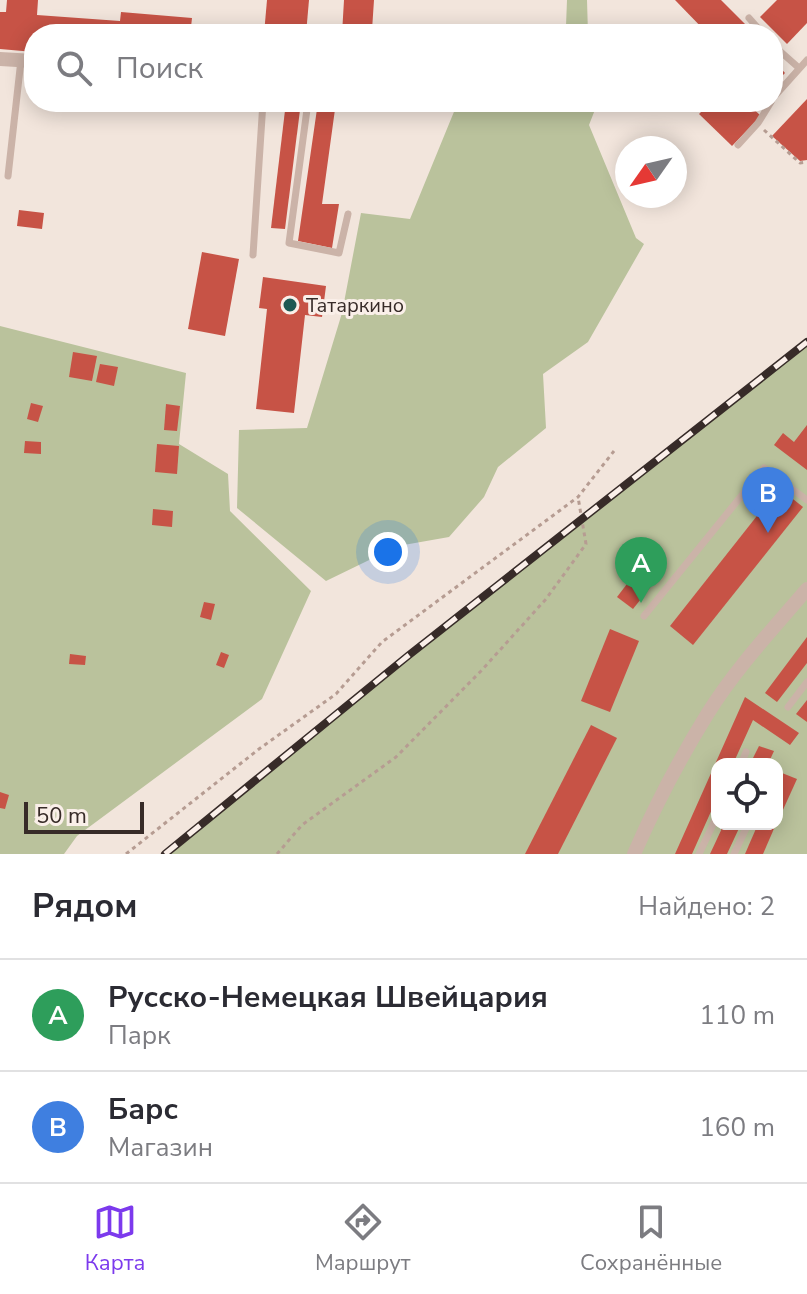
<!DOCTYPE html>
<html lang="ru">
<head>
<meta charset="utf-8">
<style>
  :root { --surface:#fff; --page:#f2f2f3; --text:#2b2b33; --muted:#7c7c81; --line:#e1e1e2; --accent:#7c3aed }
  body { margin:0; font-family:"Nunito Sans",sans-serif; background:var(--page); color:var(--text) }
  .controls { position:absolute; right:24px; bottom:24px; display:grid; overflow:hidden; border-radius:16px; box-shadow:0 4px 20px #0003 }
  .controls button { width:72px; height:72px; display:grid; place-items:center; padding:0; border:0; border-bottom:2px solid var(--line); background:var(--surface); color:var(--text); font:40px sans-serif }
  .compass { position:absolute; left:615px; top:136px; width:72px; height:72px; border-radius:50%; background:var(--surface); box-shadow:0 4px 20px #0003; rotate:236deg }
  .scale { position:absolute; left:24px; bottom:20px; width:120px; box-sizing:border-box; padding-left:8px; border:4px solid #372b28; border-top:0; font-size:22px; line-height:28px; white-space:nowrap; color:#372b28; -webkit-text-stroke:6px #faefe9; paint-order:stroke }
  .you { position:absolute; left:388px; top:552px; width:28px; height:28px; margin:-20px; border:6px solid #fff; border-radius:50%; background:#1a73e8; box-shadow:0 0 0 12px #1a73e833 }
  .badge { display:grid; place-items:center; width:52px; height:52px; border-radius:50%; background:var(--accent); color:#fff; font-size:26px; font-weight:700 }
  .pin { position:absolute; translate:-50% -66px; filter:drop-shadow(0 2px 4px #0008) }
  .pin::after { content:''; position:absolute; top:42px; width:28px; height:24px; background:inherit; clip-path:polygon(0 0,100% 0,50% 100%) }
  .list { margin:0; padding:0; list-style:none }
  h2 { display:flex; justify-content:space-between; align-items:center; height:104px; margin:0; padding:0 32px; font-size:34px }
  h2 small { font-size:26px; font-weight:400; color:var(--muted) }
  .list li { display:grid; grid-template-columns:52px 1fr auto; gap:24px; align-items:center; box-sizing:border-box; height:112px; padding:0 32px; border-top:2px solid var(--line) }
  .list b { display:block; font-size:30px; white-space:nowrap }
  .list p { margin:0; font-size:26px; white-space:nowrap; color:var(--muted) }
  .list em { font-size:26px; font-style:normal; color:var(--muted) }
  .icon { flex:none; width:44px; height:44px; fill:none; stroke:currentColor; stroke-width:2; stroke-linecap:round; stroke-linejoin:round }
  .map { position:relative; flex:none; width:807px; height:854px; overflow:hidden }
  .search { position:absolute; background:var(--surface); box-shadow:0 4px 20px #0003; left:24px; right:24px; top:24px; height:88px; display:flex; align-items:center; gap:20px; box-sizing:border-box; padding:0 28px; border-radius:32px; color:var(--muted); font-size:30px }
  .sheet { height:328px; background:var(--surface) }
  nav { display:flex; justify-content:space-around; align-items:center; box-sizing:border-box; height:112px; border-top:2px solid var(--line); background:var(--surface); font-size:22px; color:var(--muted) }
  nav a { display:grid; justify-items:center; gap:4px }
  nav .on { color:var(--accent) }
  .map>svg:first-child { display:block }
</style>
</head>
<body>
<div class="map">
<svg width="807" height="854" viewBox="0 0 807 854">
  <rect width="100%" height="100%" fill="#f2e5dc"/>
  <g fill="#bac29c" fill-rule="evenodd">
    <polygon points="567,0 587,0 588,34 546,34 566,26"/>
    <polygon points="458,102 598,102 589,125 636,238 644,244 588,342 543,374 546,428 498,467 484,497 449,537 398,546 326,581 237,508 239,430 307,428 342,313 361,213 410,219"/>
    <polygon points="0,326 186,373 179,444 228,474 230,511 311,591 262,699 77,836 64,854 0,854"/>
    <path d="M807,342V854H165L409,655ZM717,764H777V824H717Z"/>
  </g>
  <g fill="#c75346">
    <polygon points="7,0 38,0 37,15 120,21 121,12 192,18 191,27 255,32 255,34 34,34 34,52 0,49 0,12 6,12"/>
    <polygon points="267,0 309,0 306,34 264,34"/>
    <polygon points="344,0 374,0 372,30 394,32 394,34 342,34"/>
    <polygon points="675,0 721,0 755,34 708,34"/>
    <polygon points="777,0 807,0 807,23 787,44 760,17"/>
    <polygon points="773,60 785,73 779,79 783,82 773,92"/>
    <polygon points="807,99 807,160 800,161 772,136"/>
    <polygon points="286,102 301,102 285,229 271,228"/>
    <polygon points="318,102 336,102 322,204 339,204 332,248 298,241"/>
    <polygon points="711,102 746,102 761,116 732,146 699,114"/>
    <polygon points="19,210 44,213 42,229 17,226"/>
    <polygon points="202,252 239,259 225,336 188,329"/>
    <polygon points="263,277 326,286 322,317 305,315 294,413 256,409 267,309 259,308"/>
    <polygon points="73,352 97,356 92,381 69,377"/>
    <polygon points="100,364 118,367 114,386 96,382"/>
    <polygon points="31,403 43,406 38,422 27,419"/>
    <polygon points="166,404 180,406 177,431 164,430"/>
    <polygon points="807,425 807,470 774,445 783,433 794,442"/>
    <polygon points="25,441 41,442 41,454 24,453"/>
    <polygon points="157,444 179,446 177,474 155,472"/>
    <polygon points="779,488 803,507 693,645 670,626"/>
    <polygon points="153,509 173,511 172,527 152,525"/>
    <polygon points="640,567 656,580 633,609 617,597"/>
    <polygon points="204,602 215,604 211,620 200,617"/>
    <polygon points="610,629 639,641 610,712 581,701"/>
    <polygon points="807,637 807,663 777,702 765,693"/>
    <polygon points="221,652 229,655 224,668 216,665"/>
    <polygon points="70,654 86,656 85,665 69,664"/>
    <polygon points="745,697 799,733 790,745 753,720 733,764 717,764 717,798 692,854 675,854"/>
    <polygon points="807,700 807,722 796,714"/>
    <polygon points="591,725 617,738 558,854 525,854"/>
    <polygon points="759,746 774,751 768,764 750,764"/>
    <polygon points="782,773 797,779 777,823 777,783"/>
    <polygon points="0,792 9,795 5,809 0,808"/>
    <polygon points="724,824 741,824 727,854 710,854"/>
    <polygon points="758,824 776,824 763,854 745,854"/>
  </g>
  <g fill="none" stroke-linecap="round" stroke-linejoin="round">
    <g stroke="#b69c92" stroke-width="3" stroke-dasharray="4 4" stroke-linecap="butt">
      <polyline points="764,130 800,163 807,162"/>
      <polyline points="126,854 259,749 336,694 382,642 578,497 614,451"/>
      <polyline points="277,854 302,825 396,757 481,671 546,599 586,544 578,497"/>
    </g>
    <g stroke="#cbb3a8" stroke-width="7">
      <polyline points="749,18 763,34"/>
      <polyline points="773,45 799,68"/>
      <polyline points="773,98 807,60"/>
      <polyline points="308,102 289,243 339,253 348,214"/>
      <polyline points="738,145 758,123 771,102"/>
      <polyline points="8,176 21,60"/>
      <polyline points="253,255 263,102"/>
      <polyline points="644,616 764,468 807,500"/>
      <polyline points="788,707 807,682"/>
      <polyline points="741,764 746,752"/>
      <polyline points="699,854 717,816"/>
      <polyline points="734,854 748,824"/>
    </g>
    <g stroke="#cbb3a8" stroke-width="14">
      <polyline points="0,59 34,61"/>
      <path d="M634,854C655,806 680,758 708,713C736,668 773,629 807,589"/>
    </g>
    <defs>
      <polyline id="rail" points="165,854 409,655 807,342"/>
    </defs>
    <use href="#rail" stroke="#372b28" stroke-width="8"/>
    <use href="#rail" stroke="#faefe9" stroke-width="5" stroke-dasharray="15" stroke-linecap="butt"/>
  </g>
  <circle fill="#1d5954" stroke="#faefe9" stroke-width="3" cx="290" cy="305" r="8"/>
  <g text-anchor="middle" dominant-baseline="central" stroke-width="6" stroke-linejoin="round" paint-order="stroke">
    <g font-size="20" fill="#372b28" stroke="#faefe9" text-anchor="start">
      <text x="306" y="305">Татаркино</text>
    </g>
  </g>
</svg>
<div class="controls">
<button><svg class="icon" aria-label="locate" viewBox="0 0 24 24"><circle cx="12" cy="12" r="6"/><path d="M12 2v4M12 18v4M2 12h4M18 12h4"/></svg></button>
</div>
<svg class="compass" viewBox="-18 -18 36 36"><path d="M0-13l5 13h-10z" fill="#e53935"/><path d="M0 13l5-13h-10z" fill="#7c7c81"/></svg>
<div class="scale">50 m</div>
<div class="you"></div>
<div class="pin badge" style="left:641px;top:603px;background:#2e9e5b">A</div>
<div class="pin badge" style="left:768px;top:533px;background:#3f7fe0">B</div>
<div class="search"><svg class="icon" aria-label="search" viewBox="0 0 24 24"><circle cx="10" cy="10" r="6"/><path d="M15 15l6 6"/></svg>Поиск</div>
</div>
<section class="sheet">
<h2>Рядом<small>Найдено: 2</small></h2>
<ul class="list">
<li><span class="badge" style="background:#2e9e5b">A</span><div><b>Русско-Немецкая Швейцария</b><p>Парк</p></div><em>110 m</em></li>
<li><span class="badge" style="background:#3f7fe0">B</span><div><b>Барс</b><p>Магазин</p></div><em>160 m</em></li>
</ul>
</section>
<nav>
<a class="on"><svg class="icon" aria-label="map" viewBox="0 0 24 24"><path d="M3 6l6-2 6 2 6-2v14l-6 2-6-2-6 2zM9 4v14M15 6v14"/></svg>Карта</a>
<a><svg class="icon" aria-label="directions" viewBox="0 0 24 24"><path d="M12 3l9 9-9 9-9-9zM9 14v-3h6M13 9l2 2-2 2"/></svg>Маршрут</a>
<a><svg class="icon" aria-label="saved" viewBox="0 0 24 24"><path d="M7 4h10v16l-5-4-5 4z"/></svg>Сохранённые</a>
</nav>
</body>
</html>
